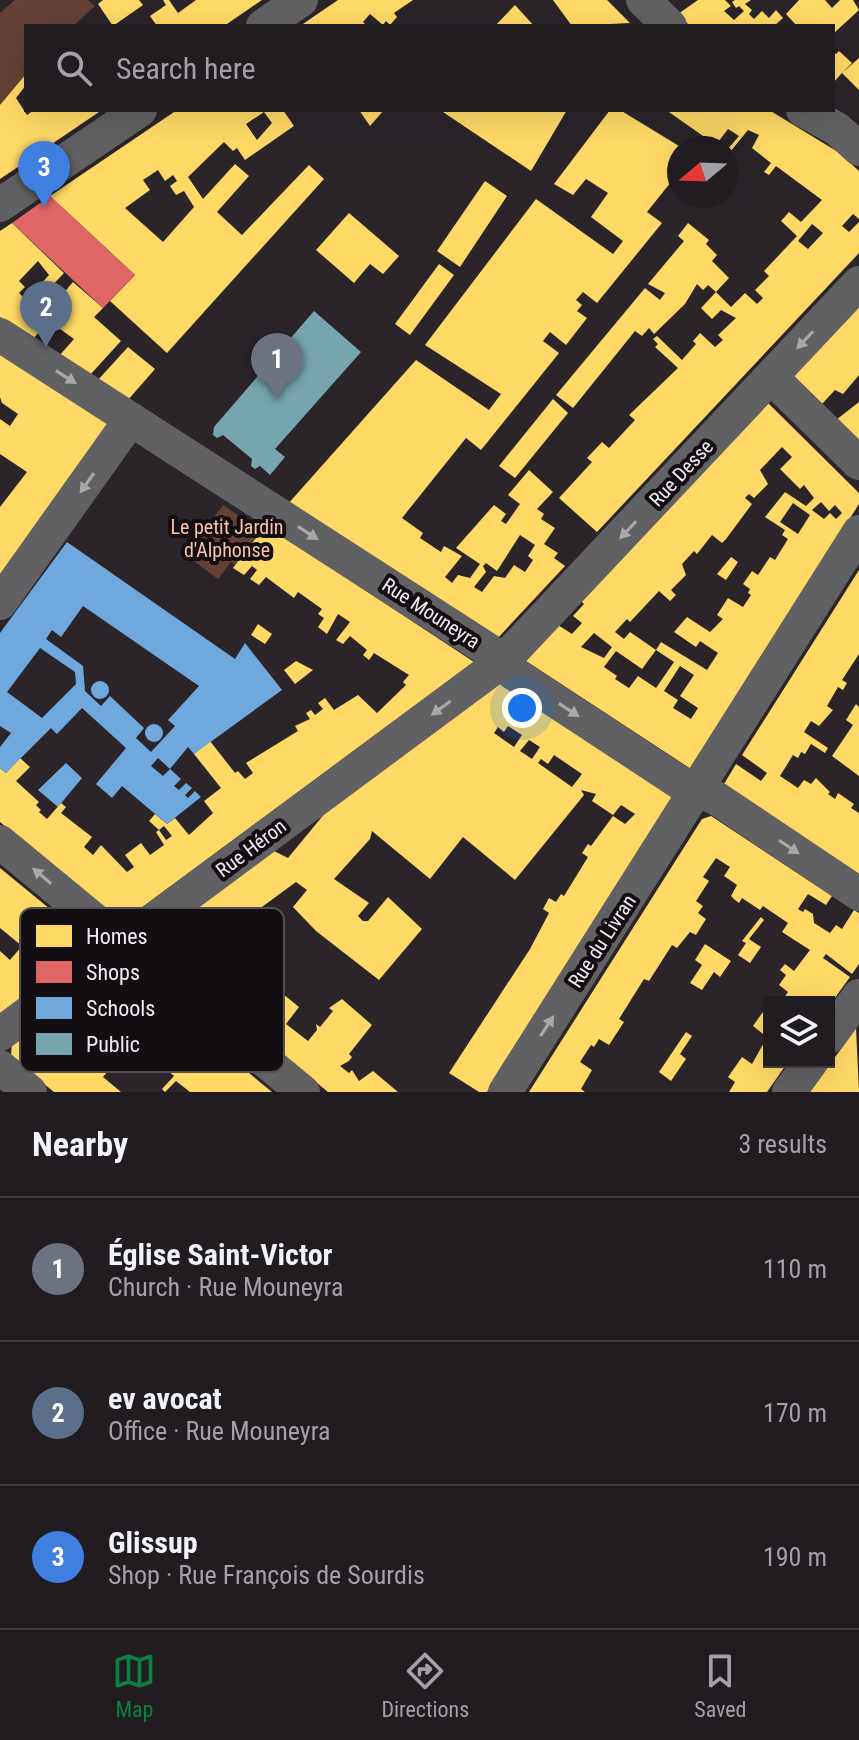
<!DOCTYPE html>
<html lang="en">
<head>
<meta charset="utf-8">
<style>
  :root { --surface:#201c20; --page:#2d292d; --text:#f1f3f6; --muted:#a2a1a5; --line:#3d3a3e; --accent:#0b8043 }
  body { margin:0; font-family:"Roboto Condensed",sans-serif; background:var(--page); color:var(--text) }
  .controls { position:absolute; right:24px; bottom:24px; display:grid; overflow:hidden; border-radius:0px; box-shadow:0 8px 32px #0002 }
  .controls button { width:72px; height:72px; display:grid; place-items:center; padding:0; border:0; border-bottom:2px solid var(--line); background:var(--surface); color:var(--text); font:40px sans-serif }
  .compass { position:absolute; left:667px; top:136px; width:72px; height:72px; border-radius:50%; background:var(--surface); box-shadow:0 8px 32px #0002; rotate:251deg }
  .you { position:absolute; left:522px; top:708px; width:28px; height:28px; margin:-20px; border:6px solid #fff; border-radius:50%; background:#1a73e8; box-shadow:0 0 0 12px #1a73e833 }
  .badge { display:grid; place-items:center; width:52px; height:52px; border-radius:50%; background:var(--accent); color:#fff; font-size:26px; font-weight:700 }
  .pin { position:absolute; translate:-50% -66px; filter:drop-shadow(0 2px 4px #0008) }
  .pin::after { content:''; position:absolute; top:42px; width:28px; height:24px; background:inherit; clip-path:polygon(0 0,100% 0,50% 100%) }
  .list { margin:0; padding:0; list-style:none }
  h2 { display:flex; justify-content:space-between; align-items:center; height:104px; margin:0; padding:0 32px; font-size:34px }
  h2 small { font-size:26px; font-weight:400; color:var(--muted) }
  .list li { display:grid; grid-template-columns:52px 1fr auto; gap:24px; align-items:center; box-sizing:border-box; height:144px; padding:0 32px; border-top:2px solid var(--line) }
  .list b { display:block; font-size:30px; white-space:nowrap }
  .list p { margin:0; font-size:26px; white-space:nowrap; color:var(--muted) }
  .list em { font-size:26px; font-style:normal; color:var(--muted) }
  .icon { flex:none; width:44px; height:44px; fill:none; stroke:currentColor; stroke-width:2; stroke-linecap:round; stroke-linejoin:round }
  .map { position:relative; flex:none; width:859px; height:1092px; overflow:hidden }
  .search { position:absolute; background:var(--surface); box-shadow:0 8px 32px #0002; left:24px; right:24px; top:24px; height:88px; display:flex; align-items:center; gap:20px; box-sizing:border-box; padding:0 28px; border-radius:0px; color:var(--muted); font-size:30px }
  .sheet { height:536px; background:var(--surface) }
  nav { display:flex; justify-content:space-around; align-items:center; box-sizing:border-box; height:112px; border-top:2px solid var(--line); background:var(--surface); font-size:22px; color:var(--muted) }
  nav a { display:grid; justify-items:center; gap:4px }
  nav .on { color:var(--accent) }
  .map>svg:first-child { display:block }
</style>
</head>
<body>
<div class="map">
<svg width="859" height="1092" viewBox="0 0 859 1092">
  <rect width="100%" height="100%" fill="#2b252a"/>
  <g fill="#644134">
    <polygon points="15,0 88,0 95,6 73,26 26,26 26,74 2,103 50,145 5,176 0,170 0,13"/>
    <polygon points="223,505 261,531 236,565 231,562 218,579 186,555"/>
  </g>
  <g fill="#ffd966" fill-rule="evenodd">
    <polygon points="103,0 139,0 143,5 113,26 98,4"/>
    <polygon points="163,0 169,0 178,13 196,0 262,0 224,26 157,26 150,16 166,5"/>
    <polygon points="338,0 413,0 394,13 397,17 390,25 386,21 383,25 370,14 363,22 367,26 300,26"/>
    <polygon points="553,0 607,0 630,23 572,26"/>
    <polygon points="698,0 725,0 731,6 724,11 734,20 744,11 739,6 736,8 732,2 735,0 751,0 745,4 752,10 749,14 754,19 762,11 769,18 776,10 783,18 774,26 690,26 678,14"/>
    <polygon points="799,0 825,0 832,8 840,0 853,0 859,10 833,34 833,26 797,26 786,14"/>
    <polygon points="515,5 534,26 495,26"/>
    <polygon points="833,51 836,54 839,51 852,63 842,73 859,58 859,90 842,73 833,83"/>
    <polygon points="26,74 26,85 16,98 27,115 34,110 102,110 0,179 0,105"/>
    <path d="M177,110H283L294,126L245,160L237,148L233,151L224,142L188,177L203,199L235,164L249,176L217,212L242,235L309,165L324,179L167,353L110,301L135,275L50,196ZM264,112L272,123L257,140L246,124ZM158,170L165,181L173,175L177,181L170,186L176,195L184,191L194,207L163,242L125,208L150,190L143,180Z"/>
    <polygon points="359,110 384,110 370,126"/>
    <polygon points="440,110 567,110 531,171"/>
    <path d="M610,110H620L679,146V172L647,212L662,223L597,303L583,292L576,300L582,305L577,311L587,318L566,345L550,332L543,341L559,353L481,450L466,438L402,518L423,533L420,538L441,552L444,546L462,556L445,577L452,583L458,575L470,578L480,564L456,548L494,505L506,514L501,521L506,524L520,504L508,495L529,470L553,492L537,509L544,514L541,519L555,528L544,544L558,553L554,558L565,566L495,641L287,505L416,360L489,410L501,394L425,345L536,199L613,254L623,241L591,217L608,193L586,179L573,195L554,184ZM520,535L535,545L528,556L533,560L525,572L514,565L505,578L494,576L482,592L474,587L486,572L483,566L486,563L497,571Z"/>
    <path d="M666,110H769L838,152L859,171V219L853,214L842,226L849,232L859,222V253L597,532L559,498L592,462L587,458L602,442L609,448L635,420L629,415L678,368L655,347L658,344L653,339L657,336L682,360L696,344L693,341L700,333L715,347L723,340L718,335L736,318L721,310L712,319L701,308L716,292L731,307L745,293L757,304L763,298L755,290L769,276L764,271L797,236L781,221L789,212L801,222L822,200L776,166L769,175L764,172L771,163L752,148L759,135L748,130L730,152L727,150L739,136L728,129L716,145ZM812,224L823,233L808,249L798,241Z"/>
    <polygon points="485,181 507,196 460,267 437,251"/>
    <polygon points="349,213 399,256 383,274 370,264 354,283 316,250"/>
    <polygon points="12,223 64,273 47,291 40,285 49,275 38,261 19,281 25,287 19,293 32,306 39,299 50,309 73,282 103,308 94,317 121,341 89,376 59,356 74,339 49,321 33,339 0,317 0,231"/>
    <polygon points="688,223 709,240 706,244 717,255 712,261 729,278 716,292 708,285 703,290 697,284 685,304 654,334 649,328 642,336 635,331 573,408 556,395 645,288 660,300 665,293 648,284 684,241 678,236"/>
    <polygon points="439,264 454,275 410,335 395,324"/>
    <polygon points="859,305 859,375 843,394 835,390 821,405 792,376"/>
    <polygon points="128,347 155,369 127,401 97,381"/>
    <polygon points="0,351 111,423 0,576 0,507 27,472 0,454 0,419 10,426 18,414 2,403 0,397"/>
    <polygon points="553,399 568,413 515,478 499,466"/>
    <path d="M767,402L859,493V504L691,769L526,661L558,625L572,634L582,623L573,616L584,604L581,601ZM782,447L792,457L780,469L800,489L804,485L814,498L806,506L785,492L765,517L785,530L782,535L788,539L775,560L770,557L758,575L752,571L743,584L750,589L748,593L751,595L743,607L728,598L717,615L723,619L710,632L687,617L674,632L696,647L700,641L718,653L707,670L661,642L656,650L674,662L656,688L638,676L629,688L615,679L617,676L604,667L616,651L642,669L656,650L630,632L624,639L615,632L627,619L630,622L659,591L670,601L676,595L671,590L686,575L682,564L694,551L697,554L712,535L722,543L726,539L752,504L745,498L749,494L754,498L768,484L760,470ZM821,502L829,511L835,505L842,513L836,519L830,513L824,519L812,510ZM793,503L810,515L798,534L780,522ZM594,633L612,647L604,658L581,647ZM680,666L694,675L680,696L698,708L691,719L673,708L678,700L664,691Z"/>
    <polygon points="859,402 859,443 836,420"/>
    <polygon points="266,525 474,662 122,922 0,822 0,768 6,773 20,758 30,767 16,781 39,802 36,805 41,810 39,812 47,819 61,803 66,807 61,813 92,837 84,847 93,855 101,845 127,872 134,867 125,855 141,843 150,855 164,845 156,832 159,830 166,840 172,836 164,826 159,830 149,821 155,814 167,824 175,818 189,835 213,813 204,801 221,788 194,754 210,741 235,773 238,771 245,779 253,773 246,763 298,731 295,726 310,719 306,713 311,710 315,715 323,709 318,703 325,698 334,710 358,695 377,713 406,685 403,682 409,675 374,653 369,660 363,655 367,650 350,636 343,644 336,640 350,622 338,614 327,634 318,627 324,618 318,614 322,609 298,592 294,598 266,577 259,585 250,579 257,570 252,566 244,575 233,568"/>
    <polygon points="731,557 738,562 726,580 717,574"/>
    <polygon points="859,570 859,654 842,680 847,683 843,690 838,687 827,706 833,710 819,726 811,721 804,732 828,748 825,753 811,744 805,754 801,752 798,758 793,755 780,776 798,788 804,780 811,784 816,778 830,792 828,794 835,799 838,793 854,804 851,808 859,813 859,879 721,789 736,764 761,781 767,773 742,755"/>
    <polygon points="258,624 272,634 265,644 251,635"/>
    <polygon points="296,661 313,670 295,684 284,670"/>
    <path d="M500,678L675,795L487,1092H479L449,1073L530,949L549,913L543,909L549,898L556,902L561,894L564,896L588,857L582,853L588,844L591,846L613,816L625,824L635,814L621,805L613,815L592,801L596,794L581,790L584,795L515,880L463,837L430,879L372,831L370,839L334,879L369,903L358,916L363,921H368L388,897L422,929L379,980L316,931L293,907L307,890L296,882L229,931L213,909L201,918L220,936L216,938L232,959L203,990L146,943L272,850L288,858L335,801ZM508,726L522,735L514,747L494,733L498,727L504,732ZM529,740L540,747L532,759L520,751ZM554,755L582,774L572,787L538,763L541,759L548,764Z"/>
    <polygon points="856,704 859,707 859,776 832,756 853,725 846,720"/>
    <polygon points="711,816 832,896 826,905 808,894 798,909 803,912 805,909 813,914 814,923 830,933 836,925 842,929 854,910 859,913 859,964 852,974 826,954 823,958 850,977 829,1006 829,1002 781,1002 788,992 779,985 786,975 780,970 785,964 794,971 810,950 782,932 788,923 763,906 760,910 742,898 739,903 735,900 731,896 737,885 724,876 730,867 716,858 703,877 709,881 696,901 703,906 698,913 706,919 696,935 690,932 677,948 672,945 649,981 644,979 619,1019 624,1022 609,1045 599,1039 594,1047 591,1045 580,1062 592,1070 581,1089 585,1092 529,1092 702,819"/>
    <polygon points="0,868 89,941 88,948 0,1014 0,951 10,960 22,946 0,928"/>
    <polygon points="761,917 764,920 749,939 761,947 750,963 738,955 746,943 742,941"/>
    <polygon points="705,944 731,961 720,977 714,972 702,990 690,983 702,965 695,960"/>
    <polygon points="237,965 258,980 261,976 299,1007 286,1024 308,1041 317,1030 316,1024 320,1027 333,1011 329,1008 342,999 372,1025 349,1054 352,1057 349,1061 340,1066 349,1073 352,1070 359,1081 373,1071 398,1092 328,1092 212,996"/>
    <polygon points="119,966 272,1092 190,1092 176,1081 165,1092 162,1089 174,1076 164,1067 161,1070 150,1056 157,1048 146,1038 144,1041 135,1052 146,1060 139,1070 123,1058 144,1032 136,1025 133,1029 128,1025 125,1030 116,1022 105,1035 92,1025 74,1042 87,1056 101,1040 121,1056 103,1077 121,1092 54,1092 11,1057 12,1040"/>
    <polygon points="765,1009 769,1012 769,1062 788,1062 767,1092 729,1092 735,1082 728,1077 742,1057 752,1064 767,1037 753,1026"/>
    <polygon points="856,1028 859,1092 810,1092"/>
    <polygon points="686,1032 692,1036 680,1054 686,1059 671,1081 659,1072"/>
  </g>
  <polygon fill="#e06666" points="50,196 135,275 103,308 12,223"/>
  <g fill="#6fa8dc" fill-rule="evenodd">
    <path d="M67,542L235,659L245,643L282,690L194,754L188,747L170,769L158,758L151,766L163,776L170,769L181,779L174,786L179,790L186,783L192,788L185,795L188,798L195,791L201,797L167,824L122,786L112,798L96,784L126,748L82,708L57,734L51,728L6,773L0,768V747L11,733L0,726V633ZM83,606L199,686L168,720L175,726L151,752L136,738L144,728L110,696L101,706L85,691L83,666L46,639L52,630L61,637ZM40,648L75,672L76,684L42,718L7,692Z"/>
    <circle cx="100" cy="690" r="9"/>
    <circle cx="154" cy="733" r="9"/>
    <polygon points="66,763 82,778 58,807 38,790"/>
  </g>
  <polygon fill="#76a5af" points="314,311 361,352 275,449 285,457 270,475 260,466 255,469 251,466 252,459 223,435 217,438 213,435 214,427"/>
  <g fill="none" stroke-linecap="round" stroke-linejoin="round">
    <g stroke="#616062" stroke-width="34">
      <polyline points="643,0 670,26"/>
      <polyline points="263,26 301,0"/>
      <polyline points="803,110 837,129 859,149"/>
      <polyline points="0,205 140,110"/>
      <polyline points="0,335 490,651 513,673 682,784 716,798 859,894"/>
      <polyline points="771,377 859,463"/>
      <polyline points="0,603 131,419"/>
      <polyline points="0,842 303,1092"/>
      <polyline points="0,1034 503,661 859,283"/>
      <polyline points="829,1037 859,996"/>
      <polyline points="0,1067 30,1092"/>
      <polyline points="505,1092 859,532"/>
      <polyline points="789,1092 811,1062"/>
    </g>
  </g>
  <defs><path id="oneway-solid" d="M-6-.8H1V-3.2L6.5 0L1 3.2V.8H-6Z" transform="scale(2)"/></defs>
  <g fill="#aaa6aa">
    <use href="#oneway-solid" transform="translate(805 340) rotate(133)"/>
    <use href="#oneway-solid" transform="translate(66 377) rotate(32)"/>
    <use href="#oneway-solid" transform="translate(87 483) rotate(125)"/>
    <use href="#oneway-solid" transform="translate(628 530) rotate(133)"/>
    <use href="#oneway-solid" transform="translate(308 533) rotate(33)"/>
    <use href="#oneway-solid" transform="translate(441 708) rotate(144)"/>
    <use href="#oneway-solid" transform="translate(569 710) rotate(33)"/>
    <use href="#oneway-solid" transform="translate(789 847) rotate(34)"/>
    <use href="#oneway-solid" transform="translate(42 876) rotate(-140)"/>
    <use href="#oneway-solid" transform="translate(547 1026) rotate(-57)"/>
  </g>
  <g text-anchor="middle" dominant-baseline="central" stroke-width="8" stroke-linejoin="round" paint-order="stroke">
    <g font-size="20" fill="#f2ebf1" stroke="#130e12">
      <text transform="translate(681 473) rotate(-47)">Rue Desse</text>
      <text transform="translate(431 613) rotate(33)">Rue Mouneyra</text>
      <text transform="translate(251 848) rotate(-37)">Rue Héron</text>
      <text transform="translate(602 941) rotate(-57)">Rue du Livran</text>
    </g>
    <g font-size="20" fill="#fcc2ac" stroke="#130e12">
      <text x="227" y="527">Le petit Jardin<tspan x="227" dy="23">d'Alphonse</tspan></text>
    </g>
  </g>
  <rect x="20" y="908" width="264" height="164" rx="12" fill="#130e12" stroke="#565055" stroke-width="2"/>
  <rect x="36" y="925" width="36" height="22" fill="#ffd966"/>
  <rect x="36" y="961" width="36" height="22" fill="#e06666"/>
  <rect x="36" y="997" width="36" height="22" fill="#6fa8dc"/>
  <rect x="36" y="1033" width="36" height="22" fill="#76a5af"/>
  <g font-size="22" fill="#f2ebf1">
    <text x="86" y="944">Homes</text>
    <text x="86" y="980">Shops</text>
    <text x="86" y="1016">Schools</text>
    <text x="86" y="1052">Public</text>
  </g>
</svg>
<div class="controls">
<button><svg class="icon" aria-label="layers" viewBox="0 0 24 24"><path d="M12 4l9 5-9 5-9-5zM3 14l9 5 9-5"/></svg></button>
</div>
<svg class="compass" viewBox="-18 -18 36 36"><path d="M0-13l5 13h-10z" fill="#e53935"/><path d="M0 13l5-13h-10z" fill="#a2a1a5"/></svg>
<div class="you"></div>
<div class="pin badge" style="left:277px;top:399px;background:#6b7280">1</div>
<div class="pin badge" style="left:46px;top:347px;background:#5c6f8a">2</div>
<div class="pin badge" style="left:44px;top:207px;background:#3f7fe0">3</div>
<div class="search"><svg class="icon" aria-label="search" viewBox="0 0 24 24"><circle cx="10" cy="10" r="6"/><path d="M15 15l6 6"/></svg>Search here</div>
</div>
<section class="sheet">
<h2>Nearby<small>3 results</small></h2>
<ul class="list">
<li><span class="badge" style="background:#6b7280">1</span><div><b>Église Saint-Victor</b><p>Church · Rue Mouneyra</p></div><em>110 m</em></li>
<li><span class="badge" style="background:#5c6f8a">2</span><div><b>ev avocat</b><p>Office · Rue Mouneyra</p></div><em>170 m</em></li>
<li><span class="badge" style="background:#3f7fe0">3</span><div><b>Glissup</b><p>Shop · Rue François de Sourdis</p></div><em>190 m</em></li>
</ul>
</section>
<nav>
<a class="on"><svg class="icon" aria-label="map" viewBox="0 0 24 24"><path d="M3 6l6-2 6 2 6-2v14l-6 2-6-2-6 2zM9 4v14M15 6v14"/></svg>Map</a>
<a><svg class="icon" aria-label="directions" viewBox="0 0 24 24"><path d="M12 3l9 9-9 9-9-9zM9 14v-3h6M13 9l2 2-2 2"/></svg>Directions</a>
<a><svg class="icon" aria-label="saved" viewBox="0 0 24 24"><path d="M7 4h10v16l-5-4-5 4z"/></svg>Saved</a>
</nav>
</body>
</html>
